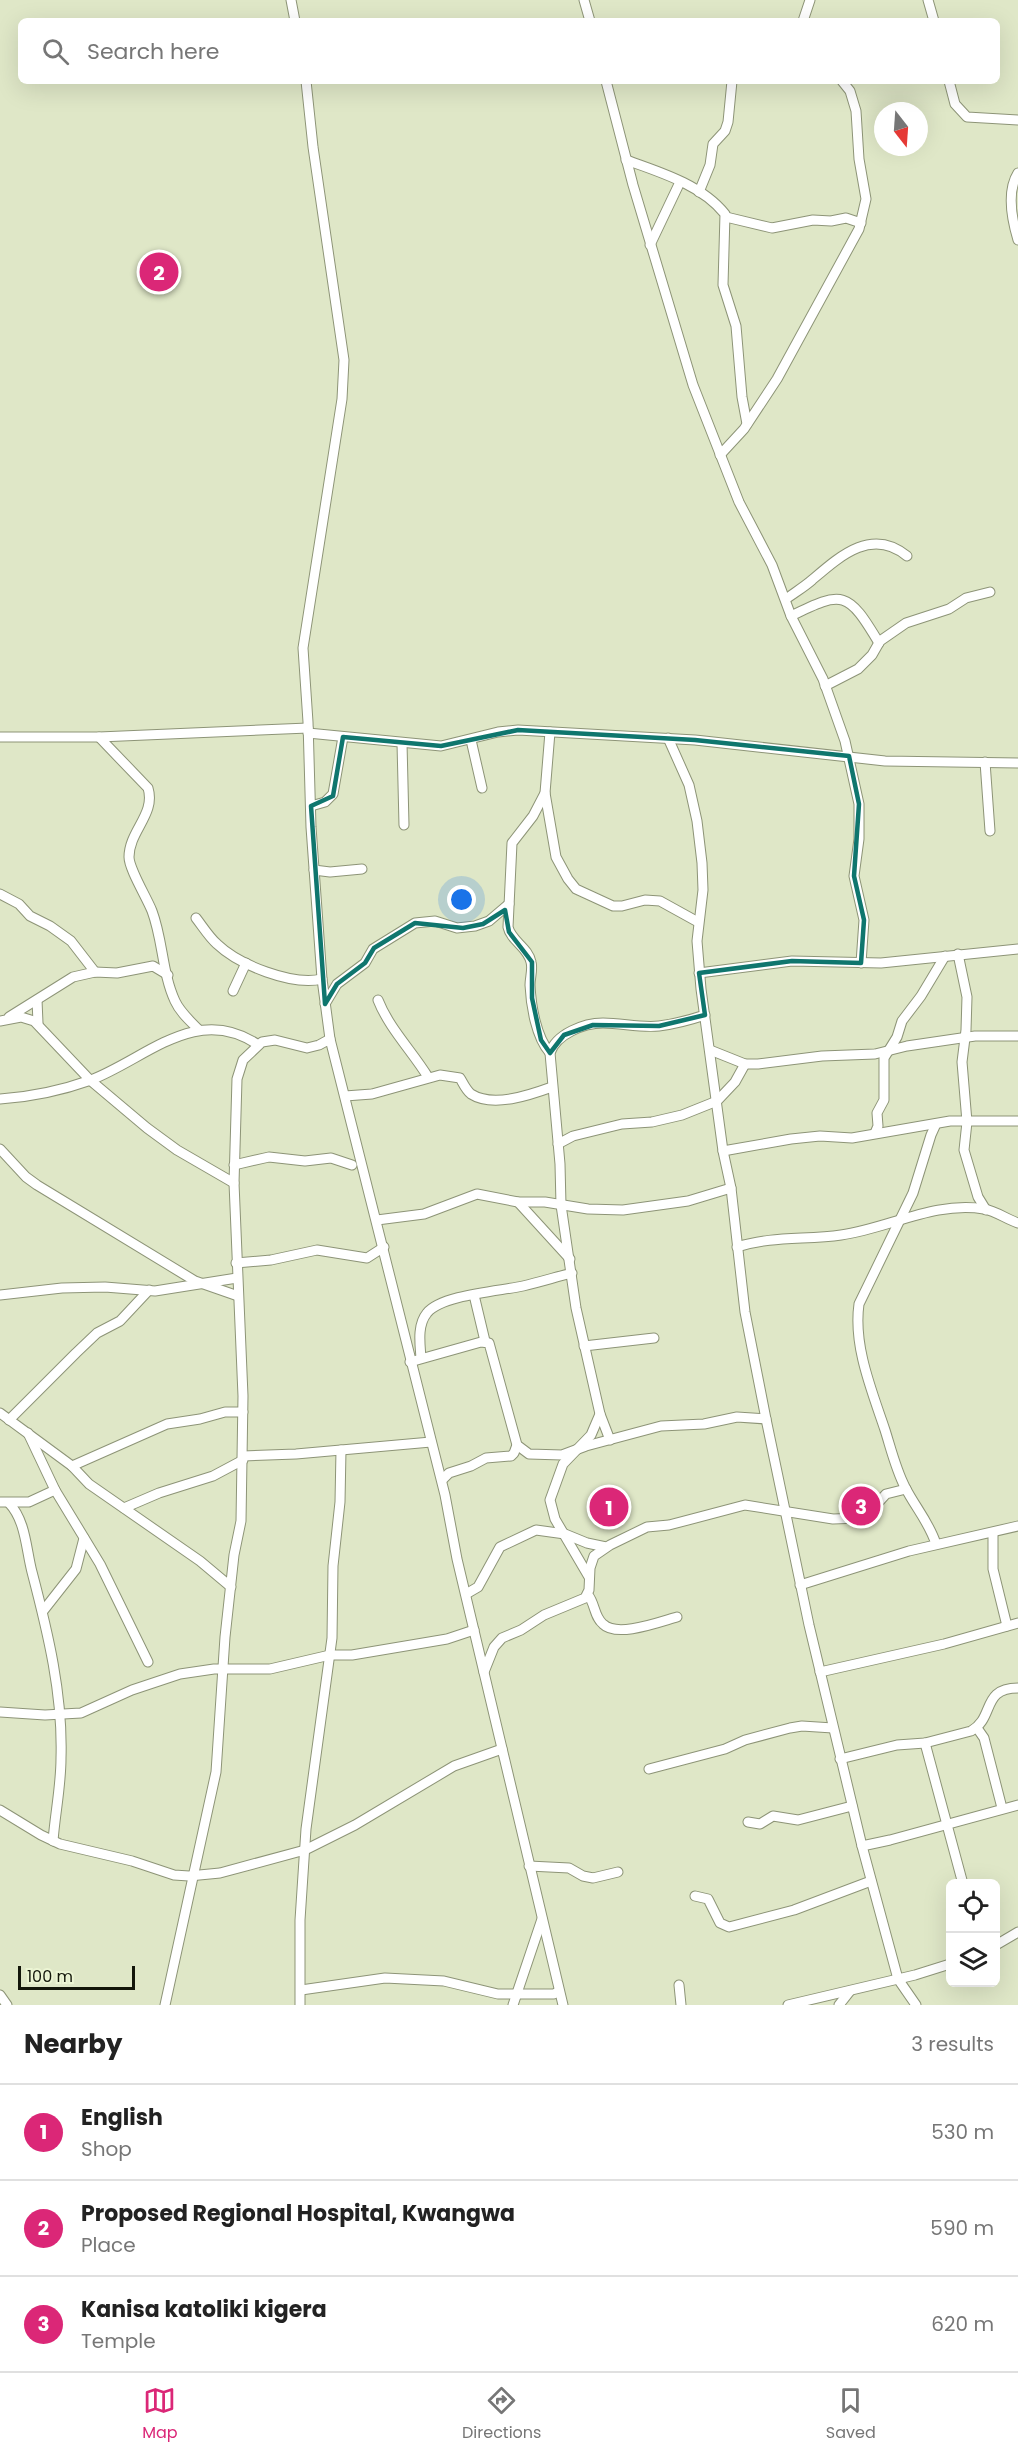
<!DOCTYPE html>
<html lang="en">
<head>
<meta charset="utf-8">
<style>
  :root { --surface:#fff; --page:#f2f2f2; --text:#222; --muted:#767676; --line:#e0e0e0; --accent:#db2777 }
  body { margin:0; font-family:Poppins,sans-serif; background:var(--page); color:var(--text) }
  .controls { position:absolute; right:18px; bottom:18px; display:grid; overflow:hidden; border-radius:9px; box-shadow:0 6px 24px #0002 }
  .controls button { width:54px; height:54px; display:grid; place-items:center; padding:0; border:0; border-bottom:2px solid var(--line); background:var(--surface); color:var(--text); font:30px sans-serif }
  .compass { position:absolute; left:874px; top:102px; width:54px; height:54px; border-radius:50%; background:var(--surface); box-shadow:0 6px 24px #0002; rotate:163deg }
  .scale { position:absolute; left:18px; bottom:15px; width:117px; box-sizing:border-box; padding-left:6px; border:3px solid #13160a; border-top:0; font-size:16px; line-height:21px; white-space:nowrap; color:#13160a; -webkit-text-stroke:4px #ecf5d4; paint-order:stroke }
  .you { position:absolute; left:462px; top:900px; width:21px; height:21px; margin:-15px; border:4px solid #fff; border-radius:50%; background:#1a73e8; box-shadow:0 0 0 9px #1a73e833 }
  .badge { display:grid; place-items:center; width:39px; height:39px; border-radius:50%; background:var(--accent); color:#fff; font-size:20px; font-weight:700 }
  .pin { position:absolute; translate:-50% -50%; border:3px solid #fff; box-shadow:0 2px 6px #0006 }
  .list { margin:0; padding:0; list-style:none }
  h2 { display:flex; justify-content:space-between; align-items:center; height:78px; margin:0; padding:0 24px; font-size:26px }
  h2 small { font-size:20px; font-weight:400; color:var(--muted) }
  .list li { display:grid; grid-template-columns:39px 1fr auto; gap:18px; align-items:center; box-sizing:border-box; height:96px; padding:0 24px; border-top:2px solid var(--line) }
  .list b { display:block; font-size:22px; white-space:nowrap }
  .list p { margin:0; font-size:20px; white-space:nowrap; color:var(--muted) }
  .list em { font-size:20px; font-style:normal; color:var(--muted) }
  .icon { flex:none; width:33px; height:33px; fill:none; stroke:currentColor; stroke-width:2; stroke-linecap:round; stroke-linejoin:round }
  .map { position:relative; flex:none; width:1018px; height:2005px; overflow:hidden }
  .search { position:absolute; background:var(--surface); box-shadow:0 6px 24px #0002; left:18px; right:18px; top:18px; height:66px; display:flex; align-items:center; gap:15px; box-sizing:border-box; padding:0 21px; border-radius:9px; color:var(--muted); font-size:22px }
  .sheet { height:366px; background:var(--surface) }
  nav { display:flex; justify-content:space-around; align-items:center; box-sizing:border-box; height:84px; border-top:2px solid var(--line); background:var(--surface); font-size:16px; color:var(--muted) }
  nav a { display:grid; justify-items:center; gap:3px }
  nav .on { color:var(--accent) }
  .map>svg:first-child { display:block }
</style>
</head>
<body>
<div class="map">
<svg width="1018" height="2005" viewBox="0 0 1018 2005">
  <rect width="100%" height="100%" fill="#dfe7c7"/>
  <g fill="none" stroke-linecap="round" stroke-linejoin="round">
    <defs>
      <g id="minor">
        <polyline points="291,0 295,21"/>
        <polyline points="584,0 590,21"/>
        <polyline points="928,0 934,21"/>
        <polyline points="803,21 810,0"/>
        <polyline points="306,81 313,147 344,360 342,399 303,648 308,722 311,827 322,979 330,1039 445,1495 457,1559 563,2005"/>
        <polyline points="606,81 633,185 693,385 739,502 772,565 791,616 823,679 845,741 859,804 859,839 854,876 864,920 861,963"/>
        <polyline points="949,81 955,104 967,117 1018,120"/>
        <path d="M626,160C660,172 702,185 725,214L723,285L736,326L742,397L747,424"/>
        <path d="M1018,173C1006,192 1012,220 1018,240"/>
        <polyline points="699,192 710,165 713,144 725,131 728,122 732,81"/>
        <polyline points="726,217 772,228 813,220 831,221 846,218 861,223"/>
        <polyline points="650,245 680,182"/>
        <polyline points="720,455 744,429 777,379 859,229 866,199 859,159 856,111 850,91 842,81"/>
        <path d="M786,599C794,593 804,587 812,580C840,556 872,527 907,556"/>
        <path d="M791,616C843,590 848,591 879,643"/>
        <polyline points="825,686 858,669 872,655 880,641 906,623 949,609 966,598 990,592"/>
        <polyline points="308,733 441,746 498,732 518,730 695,740 885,761 1018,763"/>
        <polyline points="0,737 99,737 308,728"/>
        <path d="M99,737L148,788C156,814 129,831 129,857C129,869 147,898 152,911C163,940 162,973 175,1001C180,1012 189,1020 198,1029"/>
        <polyline points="668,738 689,785 697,821 702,863 703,890 697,941 701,989 723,1151 731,1188 745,1312 766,1419 809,1625 862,1846 898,1979 916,2005"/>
        <polyline points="471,740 482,788"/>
        <polyline points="402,743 404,825"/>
        <polyline points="985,762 990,831"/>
        <polyline points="545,793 556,857 568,879 576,889 613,906 622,906 645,900 660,901 698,922"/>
        <polyline points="311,806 325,802 333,794 343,737"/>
        <polyline points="314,870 330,872 362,869"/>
        <polyline points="0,894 19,904 30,916 50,926 71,941 95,972"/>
        <path d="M196,918C203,927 209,937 217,944C239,965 292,986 322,979"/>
        <polyline points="958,954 967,997 966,1030 962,1062 967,1122 964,1150 978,1197 986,1210"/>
        <polyline points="699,973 792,961 881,963 1018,949"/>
        <polyline points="233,991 246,963"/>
        <polyline points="37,1000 38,1023"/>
        <path d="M378,1000C389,1028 412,1051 428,1077"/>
        <polyline points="325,1004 337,984 365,963 373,949 415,923 435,921 457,928 475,926 489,921 509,904"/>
        <polyline points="9,1017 73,977 95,972 117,973 153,966 168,975"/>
        <polyline points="0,1021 21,1017 34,1021 90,1080 147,1128 177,1150 234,1183"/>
        <polyline points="710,1050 745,1064 758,1064 822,1056 875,1054 907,1046 975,1036 1018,1036"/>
        <path d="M550,1053C536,1037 531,1006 530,985C530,978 533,969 531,962C528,947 511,941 508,927L512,843L533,816L545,793L550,732"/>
        <path d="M345,1096L372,1094L440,1075L460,1078C463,1083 466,1090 471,1094C493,1108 530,1095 552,1087"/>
        <path d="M0,1099C30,1097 63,1090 91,1080C147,1058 196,1004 257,1044"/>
        <polyline points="875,1133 878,1126 877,1113 884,1100 884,1058 897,1037 902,1021 921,996 945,956"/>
        <polyline points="558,1144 573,1136 622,1124 652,1122 682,1115 717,1101 735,1082 745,1064"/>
        <polyline points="0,1149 26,1177 37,1185 195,1281 238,1296"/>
        <polyline points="723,1151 791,1139 820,1136 852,1138 950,1121 1018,1121"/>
        <polyline points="234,1165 269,1157 305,1161 331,1158 352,1165"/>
        <polyline points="518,1202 570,1259"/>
        <polyline points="377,1220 424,1214 477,1194 518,1202 545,1202 588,1209 623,1210 688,1201 731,1188"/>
        <path d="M737,1247C771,1236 806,1240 841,1235C890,1228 934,1201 984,1209C996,1211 1006,1219 1018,1223"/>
        <polyline points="236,1263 271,1260 317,1250 367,1258 384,1247"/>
        <polyline points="0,1295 62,1288 105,1287 155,1291 237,1278"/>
        <polyline points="474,1295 485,1341"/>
        <polyline points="584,1346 654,1338"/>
        <path d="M421,1358C420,1344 417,1325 427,1313C441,1295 500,1291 523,1286C540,1282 556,1277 572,1273"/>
        <polyline points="410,1362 481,1342 489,1343 517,1445 529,1454 562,1455 586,1446 661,1426 704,1424 737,1417 766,1419"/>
        <polyline points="0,1413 72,1466 89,1484 200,1561 231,1587"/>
        <polyline points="9,1420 76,1353 97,1333 120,1321 149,1290"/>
        <polyline points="28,1433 55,1490 100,1564 148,1662"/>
        <path d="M610,1440L600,1414L576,1308L561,1205L560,1164L550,1053C556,1034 584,1023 603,1023C622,1023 640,1028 659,1026C675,1024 690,1020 705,1015"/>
        <polyline points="243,1456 296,1454 431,1442"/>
        <polyline points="72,1466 167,1424 200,1419 225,1412 243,1412"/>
        <polyline points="442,1480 449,1473 471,1466 486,1458 511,1456 514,1453 517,1445"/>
        <polyline points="0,1502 29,1502 55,1490"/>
        <path d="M9,1503C26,1521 26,1549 32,1572C48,1633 63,1695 61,1758C61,1786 55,1814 53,1841"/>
        <polyline points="124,1508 159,1493 213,1476 243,1460"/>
        <polyline points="993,1533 993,1569 1007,1626"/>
        <path d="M936,1544C929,1522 915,1507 905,1487C896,1470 891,1449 885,1430C872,1391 853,1346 859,1304L913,1193L931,1135L936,1124"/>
        <polyline points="589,1577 555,1519 550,1500 563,1464 591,1435 600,1414"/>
        <polyline points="800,1585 909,1551 1018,1526"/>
        <polyline points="466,1594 478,1587 500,1547 536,1530 565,1534 587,1543 606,1547"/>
        <path d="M588,1595C595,1603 594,1617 603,1624C617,1638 659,1622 677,1617"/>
        <polyline points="43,1611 76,1569 84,1538"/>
        <polyline points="484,1672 494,1647 502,1638 521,1630 544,1615 585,1598 589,1590 590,1568 594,1556 610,1545 647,1527 669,1525 745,1505 833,1519 860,1518 867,1515 886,1494 906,1489"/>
        <polyline points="820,1672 944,1644 1018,1623"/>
        <polyline points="0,1712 45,1715 81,1713 132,1690 180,1674 214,1669 270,1669 330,1655 352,1655 447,1639 474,1630"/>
        <polyline points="977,1728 984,1738 1002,1808"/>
        <polyline points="925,1743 963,1884"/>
        <path d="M840,1759L897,1745L925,1743L971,1731C995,1718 981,1688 1018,1688"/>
        <polyline points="649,1769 725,1749 745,1740 790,1728 802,1726 833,1728"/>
        <polyline points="0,1810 41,1835 60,1844 132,1861 174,1875 189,1876 220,1873 305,1850 355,1825 454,1766 502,1749"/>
        <polyline points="748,1822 760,1824 773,1816 798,1820 852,1806"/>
        <polyline points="862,1846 890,1840 1018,1805"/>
        <polyline points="529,1866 569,1868 583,1876 593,1878 618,1872"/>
        <polyline points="695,1896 708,1899 720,1923 729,1927 794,1910 871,1881"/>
        <polyline points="996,1945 1018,1932"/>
        <polyline points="679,1985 681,2005"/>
        <polyline points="301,1990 385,1978 444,1981 498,1994 554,1994 559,1991"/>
        <polyline points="0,1995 7,2005"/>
        <polyline points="165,2005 216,1772 225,1637 234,1555 241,1521 243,1396 234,1183 237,1079 243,1060 262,1042 275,1040 307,1048 319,1045 330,1039"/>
        <polyline points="300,2005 300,1920 306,1829 332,1638 333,1566 340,1502 341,1450"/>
        <polyline points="513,2005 542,1919"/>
        <polyline points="788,2005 915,1975 950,1964"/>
        <polyline points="839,2005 850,1991"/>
      </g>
    </defs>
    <use href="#minor" stroke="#8d9477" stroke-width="11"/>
    <use href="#minor" stroke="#fff" stroke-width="9"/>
  </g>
  <path fill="none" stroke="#0f766e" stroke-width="4.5" stroke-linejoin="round" d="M518,730L695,740L849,756L859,804L854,876L864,920L861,963L792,961L699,973L705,1015L659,1026L593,1025L564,1035L550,1053L541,1040L532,998V962L509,932L505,910L483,924L463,928L415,923L374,948L365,963L337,984L325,1004L311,806L333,796L343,737L441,746Z"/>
</svg>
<div class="controls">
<button><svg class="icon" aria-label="locate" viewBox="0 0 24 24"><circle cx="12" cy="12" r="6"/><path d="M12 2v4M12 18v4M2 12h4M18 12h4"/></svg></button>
<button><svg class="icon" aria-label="layers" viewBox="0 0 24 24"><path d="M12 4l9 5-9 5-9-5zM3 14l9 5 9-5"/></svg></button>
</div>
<svg class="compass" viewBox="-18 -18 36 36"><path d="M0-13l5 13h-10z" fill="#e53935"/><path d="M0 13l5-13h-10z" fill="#767676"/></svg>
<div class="scale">100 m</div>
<div class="you"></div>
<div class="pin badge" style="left:609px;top:1507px">1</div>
<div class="pin badge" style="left:159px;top:272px">2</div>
<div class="pin badge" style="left:861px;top:1506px">3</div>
<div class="search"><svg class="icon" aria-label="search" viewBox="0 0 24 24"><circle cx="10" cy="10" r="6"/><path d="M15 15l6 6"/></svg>Search here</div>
</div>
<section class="sheet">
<h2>Nearby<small>3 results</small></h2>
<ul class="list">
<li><span class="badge">1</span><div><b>English</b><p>Shop</p></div><em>530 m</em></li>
<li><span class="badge">2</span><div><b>Proposed Regional Hospital, Kwangwa</b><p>Place</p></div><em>590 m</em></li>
<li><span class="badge">3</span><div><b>Kanisa katoliki kigera</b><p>Temple</p></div><em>620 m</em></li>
</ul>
</section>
<nav>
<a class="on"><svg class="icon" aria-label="map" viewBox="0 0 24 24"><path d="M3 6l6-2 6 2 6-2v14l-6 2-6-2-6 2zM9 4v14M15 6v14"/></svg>Map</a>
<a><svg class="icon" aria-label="directions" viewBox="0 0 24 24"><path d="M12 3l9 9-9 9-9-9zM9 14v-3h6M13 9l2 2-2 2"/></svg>Directions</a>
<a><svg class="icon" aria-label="saved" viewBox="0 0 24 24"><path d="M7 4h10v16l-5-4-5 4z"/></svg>Saved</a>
</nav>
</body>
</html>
